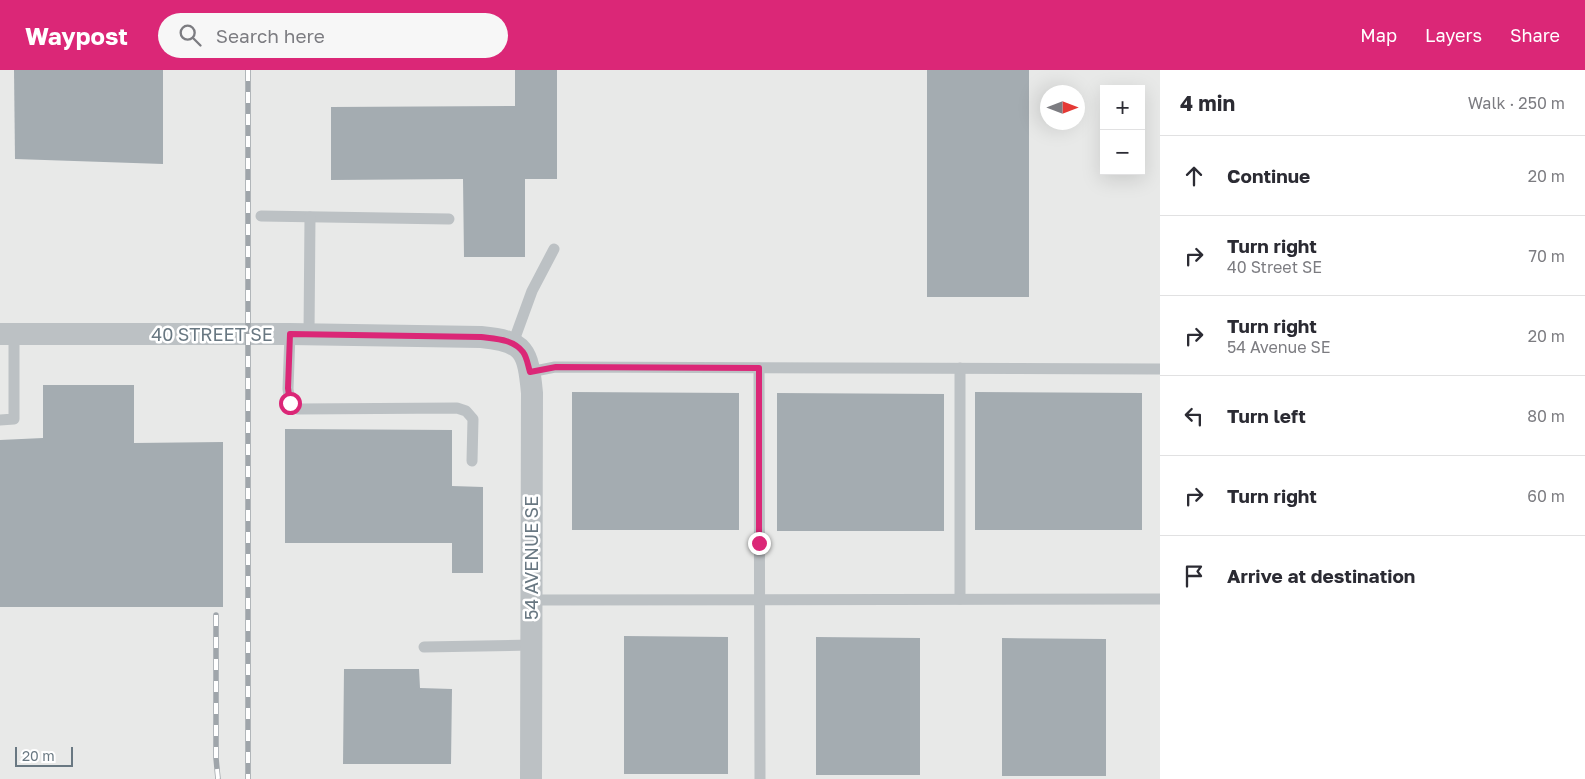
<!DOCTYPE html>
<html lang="en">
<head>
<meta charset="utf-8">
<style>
  :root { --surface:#fff; --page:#f7f7f7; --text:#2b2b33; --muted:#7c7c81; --line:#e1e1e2; --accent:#db2777 }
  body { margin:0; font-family:"Golos Text",sans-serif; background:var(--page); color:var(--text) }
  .controls { position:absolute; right:15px; top:15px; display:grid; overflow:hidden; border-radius:0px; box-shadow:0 5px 20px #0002 }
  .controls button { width:45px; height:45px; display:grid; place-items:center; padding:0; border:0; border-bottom:1px solid var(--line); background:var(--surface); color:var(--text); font:25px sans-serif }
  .compass { position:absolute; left:1040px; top:15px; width:45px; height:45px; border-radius:50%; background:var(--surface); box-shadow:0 5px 20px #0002; rotate:90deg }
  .scale { position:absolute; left:15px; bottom:12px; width:58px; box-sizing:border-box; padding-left:5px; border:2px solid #697882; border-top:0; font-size:14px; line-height:18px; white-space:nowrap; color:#697882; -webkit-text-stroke:4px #fff; paint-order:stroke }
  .stop { position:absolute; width:15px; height:15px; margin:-11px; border:4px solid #db2777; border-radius:50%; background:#fff }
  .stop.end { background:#db2777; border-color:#fff; box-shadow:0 1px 5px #0008 }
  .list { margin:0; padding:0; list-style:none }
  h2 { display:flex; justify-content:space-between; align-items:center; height:65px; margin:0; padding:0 20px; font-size:21px }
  h2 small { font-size:16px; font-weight:400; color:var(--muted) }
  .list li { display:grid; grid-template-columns:32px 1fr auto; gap:15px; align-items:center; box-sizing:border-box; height:80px; padding:0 20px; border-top:1px solid var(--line) }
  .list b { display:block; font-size:19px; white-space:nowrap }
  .list p { margin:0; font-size:16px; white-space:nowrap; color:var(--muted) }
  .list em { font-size:16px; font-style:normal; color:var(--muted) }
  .icon { flex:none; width:28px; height:28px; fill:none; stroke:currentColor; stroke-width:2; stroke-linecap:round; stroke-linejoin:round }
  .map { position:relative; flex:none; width:1160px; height:709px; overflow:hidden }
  header { display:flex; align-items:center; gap:30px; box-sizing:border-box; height:70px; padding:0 25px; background:var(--accent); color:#fff }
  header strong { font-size:24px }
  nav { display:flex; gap:28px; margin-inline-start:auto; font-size:18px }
  .search { width:350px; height:45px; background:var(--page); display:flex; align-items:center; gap:12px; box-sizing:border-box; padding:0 18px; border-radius:28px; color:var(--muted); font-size:19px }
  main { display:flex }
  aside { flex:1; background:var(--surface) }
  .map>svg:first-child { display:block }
</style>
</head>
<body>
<header>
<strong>Waypost</strong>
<div class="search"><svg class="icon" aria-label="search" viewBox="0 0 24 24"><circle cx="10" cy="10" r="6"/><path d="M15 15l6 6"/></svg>Search here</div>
<nav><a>Map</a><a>Layers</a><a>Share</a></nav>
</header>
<main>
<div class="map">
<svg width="1160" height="709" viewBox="0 0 1160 709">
  <rect width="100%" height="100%" fill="#f7f7f4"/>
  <path fill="#e8e9e8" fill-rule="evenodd" d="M0,0H1160V709H0ZM1104,19H1141V101H1104ZM1048,22H1078V52H1048Z"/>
  <g fill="#a4acb1">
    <polygon points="14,0 163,0 163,94 15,89"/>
    <polygon points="515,0 557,0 557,109 525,109 525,187 464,187 463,109 331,110 331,37 515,36"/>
    <rect x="927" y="0" width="102" height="227"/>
    <polygon points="43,315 134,315 134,373 223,372 223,537 0,537 0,370 43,368"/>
    <polygon points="572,322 739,323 739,460 572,460"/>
    <polygon points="975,322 1142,323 1142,460 975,460"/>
    <polygon points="777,323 944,324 944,461 777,461"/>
    <polygon points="285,359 452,360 452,416 483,417 483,503 452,503 452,473 285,473"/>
    <polygon points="624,566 728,567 728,704 624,704"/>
    <polygon points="816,567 920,568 920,705 816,705"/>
    <polygon points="1002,568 1106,569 1106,706 1002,706"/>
    <polygon points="344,599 419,599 420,618 452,619 451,694 343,694"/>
  </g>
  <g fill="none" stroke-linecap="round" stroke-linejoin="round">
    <g stroke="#bcc1c4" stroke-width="11">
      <polyline points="261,146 449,149"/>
      <polyline points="290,264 288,319 290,333 298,339 457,338 466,341 473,349 472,391"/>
      <polyline points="309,264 310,147"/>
      <polyline points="513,273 532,221 554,179"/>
      <polyline points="759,298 760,709"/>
      <polyline points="960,298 960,529"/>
      <polyline points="530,302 555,297 1160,299"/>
      <polyline points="0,350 14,349 14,264"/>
      <polyline points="531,530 1160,529"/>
      <polyline points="424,577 531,575"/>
    </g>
    <path stroke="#bcc1c4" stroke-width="22" d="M0,264H290L481,267C525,271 528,281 532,323L531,709"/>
    <defs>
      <g id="rail">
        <polyline points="248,0 248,709"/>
        <polyline points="216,545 216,688 218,709"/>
      </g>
    </defs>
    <use href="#rail" stroke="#9fa5aa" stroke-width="5.5"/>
    <use href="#rail" stroke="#fff" stroke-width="4" stroke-dasharray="11" stroke-linecap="butt"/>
  </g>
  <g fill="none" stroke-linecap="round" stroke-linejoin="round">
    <path stroke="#db2777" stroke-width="6" d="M290,333L288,318L290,264L481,267C496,269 513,269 523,282C527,287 528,296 530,302L556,297L759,298V473"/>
  </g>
  <g text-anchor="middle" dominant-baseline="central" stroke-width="5" stroke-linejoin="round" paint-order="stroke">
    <g font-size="18" fill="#697882" stroke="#fff">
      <text x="212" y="264">40 STREET SE</text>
      <text transform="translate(531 488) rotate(-90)">54 AVENUE SE</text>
    </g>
  </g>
</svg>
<div class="controls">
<button>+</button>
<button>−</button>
</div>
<svg class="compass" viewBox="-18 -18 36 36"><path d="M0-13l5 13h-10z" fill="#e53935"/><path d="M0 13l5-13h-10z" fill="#7c7c81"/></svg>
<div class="scale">20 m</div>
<div class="stop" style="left:290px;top:333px"></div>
<div class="stop end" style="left:759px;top:473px"></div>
</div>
<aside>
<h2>4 min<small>Walk · 250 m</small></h2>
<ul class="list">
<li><svg class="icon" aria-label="ahead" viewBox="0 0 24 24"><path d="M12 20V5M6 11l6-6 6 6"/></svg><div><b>Continue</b></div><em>20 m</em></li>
<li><svg class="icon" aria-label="right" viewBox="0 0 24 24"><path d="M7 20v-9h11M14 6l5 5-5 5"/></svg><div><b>Turn right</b><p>40 Street SE</p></div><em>70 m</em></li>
<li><svg class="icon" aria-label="right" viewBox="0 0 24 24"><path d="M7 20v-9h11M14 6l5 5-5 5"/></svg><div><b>Turn right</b><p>54 Avenue SE</p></div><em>20 m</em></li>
<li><svg class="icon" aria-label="left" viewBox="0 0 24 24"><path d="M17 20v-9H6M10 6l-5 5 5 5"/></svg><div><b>Turn left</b></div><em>80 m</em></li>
<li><svg class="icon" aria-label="right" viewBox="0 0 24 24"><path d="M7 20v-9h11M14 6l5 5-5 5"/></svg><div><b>Turn right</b></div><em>60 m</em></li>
<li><svg class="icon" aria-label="arrive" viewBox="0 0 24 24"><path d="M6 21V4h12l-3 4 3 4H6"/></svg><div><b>Arrive at destination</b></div></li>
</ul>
</aside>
</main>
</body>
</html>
